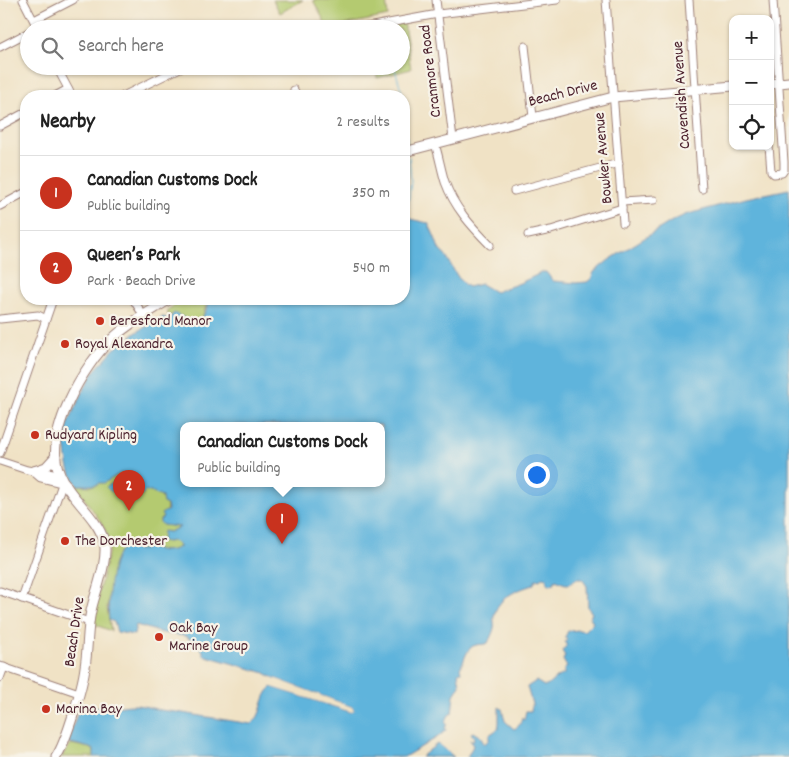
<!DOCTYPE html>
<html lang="en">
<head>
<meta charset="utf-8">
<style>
  :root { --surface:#fff; --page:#f2f2f2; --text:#222; --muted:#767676; --line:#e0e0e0; --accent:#c8321e }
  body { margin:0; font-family:Dekko,sans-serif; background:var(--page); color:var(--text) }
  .controls { position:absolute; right:15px; top:15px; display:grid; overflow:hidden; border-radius:10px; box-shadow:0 1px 4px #0004 }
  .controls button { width:45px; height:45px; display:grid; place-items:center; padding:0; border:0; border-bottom:1px solid var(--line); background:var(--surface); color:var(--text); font:25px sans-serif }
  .you { position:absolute; left:536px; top:474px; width:18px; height:18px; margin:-12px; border:4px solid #fff; border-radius:50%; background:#1a73e8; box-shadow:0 0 0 8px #1a73e833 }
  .badge { display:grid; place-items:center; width:32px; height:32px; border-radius:50%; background:var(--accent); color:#fff; font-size:16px; font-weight:700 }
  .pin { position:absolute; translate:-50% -41px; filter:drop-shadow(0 1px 2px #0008) }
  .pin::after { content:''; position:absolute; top:26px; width:18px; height:15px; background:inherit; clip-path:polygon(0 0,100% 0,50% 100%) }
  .popup { position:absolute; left:180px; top:422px; width:205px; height:65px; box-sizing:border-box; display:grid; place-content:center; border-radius:10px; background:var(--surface); filter:drop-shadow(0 1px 4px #0005); font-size:16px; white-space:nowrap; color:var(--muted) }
  .popup b { font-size:19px; color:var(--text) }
  .popup::after { content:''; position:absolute; left:50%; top:100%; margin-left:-10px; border:10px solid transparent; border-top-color:var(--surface) }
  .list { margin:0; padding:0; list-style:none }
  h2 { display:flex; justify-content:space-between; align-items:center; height:65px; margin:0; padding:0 20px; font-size:21px }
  h2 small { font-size:16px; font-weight:400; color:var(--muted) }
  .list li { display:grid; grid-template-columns:32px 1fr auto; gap:15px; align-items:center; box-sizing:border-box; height:75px; padding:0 20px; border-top:1px solid var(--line) }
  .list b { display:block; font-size:19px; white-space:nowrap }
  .list p { margin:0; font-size:16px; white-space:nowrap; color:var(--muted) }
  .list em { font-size:16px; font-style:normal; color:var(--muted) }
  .icon { flex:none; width:28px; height:28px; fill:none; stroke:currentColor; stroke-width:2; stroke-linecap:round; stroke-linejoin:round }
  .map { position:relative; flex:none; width:789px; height:757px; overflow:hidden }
  .search { position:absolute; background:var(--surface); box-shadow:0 1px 4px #0004; left:20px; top:20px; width:390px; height:55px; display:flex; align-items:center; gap:12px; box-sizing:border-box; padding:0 18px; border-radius:28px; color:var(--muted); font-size:19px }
  .panel { position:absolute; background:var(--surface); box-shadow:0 1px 4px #0004; left:20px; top:90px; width:390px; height:215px; border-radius:20px }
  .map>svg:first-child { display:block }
</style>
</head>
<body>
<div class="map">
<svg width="789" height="757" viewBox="0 0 789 757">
  <rect width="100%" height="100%" fill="#f7f3e8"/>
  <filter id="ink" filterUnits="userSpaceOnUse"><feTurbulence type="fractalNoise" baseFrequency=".02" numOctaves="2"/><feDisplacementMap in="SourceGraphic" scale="10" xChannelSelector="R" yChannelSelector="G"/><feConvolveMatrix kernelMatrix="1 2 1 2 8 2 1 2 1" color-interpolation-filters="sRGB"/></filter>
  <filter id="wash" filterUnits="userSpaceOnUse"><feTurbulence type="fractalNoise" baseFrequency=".0096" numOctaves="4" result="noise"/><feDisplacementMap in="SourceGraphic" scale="20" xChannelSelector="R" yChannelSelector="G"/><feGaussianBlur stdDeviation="1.12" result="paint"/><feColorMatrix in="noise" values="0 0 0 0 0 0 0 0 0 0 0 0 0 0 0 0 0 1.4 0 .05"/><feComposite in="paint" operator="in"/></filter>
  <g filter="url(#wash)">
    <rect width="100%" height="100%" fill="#f0e2c5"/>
    <g fill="#b4ca6f" stroke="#7f744d">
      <polygon points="273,0 303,0 280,13"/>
      <polygon points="313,0 386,0 388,16 328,28"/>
      <polygon points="404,23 411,69 377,78 376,66 401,66 401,29 377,29"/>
      <polygon points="180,299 208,299 203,316 192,324 178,316 168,315 168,310 177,303"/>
      <path d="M121,473L126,475L107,487L118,491L127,497L133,494L141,495L146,491L151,492L162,497L163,503L167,505C167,512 163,517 163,525L180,527L169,532L166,531L167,542L173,540L179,545V547C168,554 158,550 146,547V549L117,555L114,563L107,608L111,631L91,623L110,546C107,525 89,506 77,489V485L91,486L113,478Z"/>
      <polygon points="71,744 90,748 94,750 94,757 61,757"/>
    </g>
    <g fill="#5fb4dc" stroke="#546a84" fill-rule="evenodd">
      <path d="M789,189V757H467L473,746L470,739L473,741L474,737L471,733L473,732L481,737L484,744L489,740V735L498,729L499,723V707L502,709L505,721L514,729C521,725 520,724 522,717L524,720L526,711H531L532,704L527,687L536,681L544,686H547L557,677L564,674V669L567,667L563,660L565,656L562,651L567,645L565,642L567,640L565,637L568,631L579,630L584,631L593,622L590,617L592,613L588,608L587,586L582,579H576C568,587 565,584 556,580L552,585L547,583V578L542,577L540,580L536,579L533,585C517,590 498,597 494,616C493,620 495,624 494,628C493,633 490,638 488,643C483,645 481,644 476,645C466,647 465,661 460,668L461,672L458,673L460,685L454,695L452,713L449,715L445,722L447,724L445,728L446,730L438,737L404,757H94V750L90,748L67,742L78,712L91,706C106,711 120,705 134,705C145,705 158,711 170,711L251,724C264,716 260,696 272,687L351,712L354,711L352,707L271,677L265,673L203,655V651L193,641L185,636L163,633L136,625L134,635L117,632L114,622L109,620C107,605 109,530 138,550L146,549V547C158,550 168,554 179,547V545L173,541L167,542L162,541L163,531L169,532L180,527L163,525L160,523V520L163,517L161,514L168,510L167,505L163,503L162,497L151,492L146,491L141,495L133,494L123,498L118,491C112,493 110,491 106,487L125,476L121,473L104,483H99L96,485H77L71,475L68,465L65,443L68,423L86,385L95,370L114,349L137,332L163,317L169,319L174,313L193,322H200L208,306L209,299H404V240L405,239L406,244L410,243L404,229L410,219L428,223C433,232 436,240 439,249C441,253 445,254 447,258C453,268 458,281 468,287L481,284L495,292L520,283L543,272H546L553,281L576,283L587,282L591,279L594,272L609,260L672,221L685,215L746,198ZM183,425H381V483H183Z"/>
      <polygon points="437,744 440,745 454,757 421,757"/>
    </g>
    <polygon fill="#f0e2c5" points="271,677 352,707 354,711 352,712 272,687 272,685 345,707 271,680"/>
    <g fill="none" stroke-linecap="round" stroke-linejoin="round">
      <g stroke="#5fb4dc" stroke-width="1">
        <polyline points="394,66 403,96"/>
        <polyline points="404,104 407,143"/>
        <polyline points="409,157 411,182 407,210 410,219"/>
      </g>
    </g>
  </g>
  <g filter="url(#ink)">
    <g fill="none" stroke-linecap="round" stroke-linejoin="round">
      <defs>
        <g id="minor">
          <polyline points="23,0 38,29"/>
          <polyline points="436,0 453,139"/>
          <polyline points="606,0 623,223"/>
          <polyline points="689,0 702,189"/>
          <polyline points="34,20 73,0"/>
          <polyline points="356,29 438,14 557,0"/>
          <polyline points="525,46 533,117"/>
          <polyline points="0,47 29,32"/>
          <polyline points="56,66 72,96"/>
          <polyline points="294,90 297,96"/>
          <polyline points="55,96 68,89"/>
          <polyline points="123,96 184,66"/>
          <polyline points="0,126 26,112"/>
          <path d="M435,144C439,156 441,169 445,182C454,207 471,226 490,245"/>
          <polyline points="769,146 771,171 774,174 782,173 784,170 784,162 773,0"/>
          <polyline points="514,191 619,163"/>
          <polyline points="622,202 654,200"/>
          <polyline points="0,206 26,192"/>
          <polyline points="528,235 551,230 622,208"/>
          <polyline points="133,299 143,315"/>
          <polyline points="0,319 38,315 46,319"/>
          <polyline points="0,453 53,299"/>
          <polyline points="0,461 27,470 60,475"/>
          <polyline points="0,591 89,622"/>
          <polyline points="22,599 61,487 65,483"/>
          <polyline points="0,666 79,693"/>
          <polyline points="0,678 4,667"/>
        </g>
        <g id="major">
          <polyline points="770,84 789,82"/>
          <polyline points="404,152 613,97 733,86"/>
          <polyline points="34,471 41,477 65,483"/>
          <polyline points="34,471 46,467 56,456"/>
          <path d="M56,757C66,743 83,685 85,667C88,649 87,629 91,611C95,592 109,560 104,541C97,516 68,497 59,472C44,434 83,365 111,340C128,323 150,312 170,299"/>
        </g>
      </defs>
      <use href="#minor" stroke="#9d8078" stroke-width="9"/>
      <use href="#major" stroke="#9d8078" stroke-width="11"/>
      <use href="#minor" stroke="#fff" stroke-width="7"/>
      <use href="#major" stroke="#fff" stroke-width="9"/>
    </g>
  </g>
  <g fill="#c8321e" stroke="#f7f3e8" stroke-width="2">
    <circle cx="100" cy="321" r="5"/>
    <circle cx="65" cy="344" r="5"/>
    <circle cx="35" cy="435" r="5"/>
    <circle cx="65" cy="541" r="5"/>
    <circle cx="159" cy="637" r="5"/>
    <circle cx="46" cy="709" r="5"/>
  </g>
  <g text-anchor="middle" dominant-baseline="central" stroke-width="4.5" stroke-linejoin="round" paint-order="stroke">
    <g font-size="16" fill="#4a1f2b" stroke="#f7f3e8">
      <text transform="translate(431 71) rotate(-97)">Cranmore Road</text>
      <text transform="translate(563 94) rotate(-14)">Beach Drive</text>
      <text transform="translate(682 95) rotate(-94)">Cavendish Avenue</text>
      <text transform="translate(604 158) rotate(-95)">Bowker Avenue</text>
      <text transform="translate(75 632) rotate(-82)">Beach Drive</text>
    </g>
    <g font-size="16" fill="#4a1f2b" stroke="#f7f3e8" text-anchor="start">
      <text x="110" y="321">Beresford Manor</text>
      <text x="75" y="344">Royal Alexandra</text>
      <text x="45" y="435">Rudyard Kipling</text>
      <text x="75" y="541">The Dorchester</text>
      <text x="169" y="628">Oak Bay<tspan x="169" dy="18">Marine Group</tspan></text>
      <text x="56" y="709">Marina Bay</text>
    </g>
  </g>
</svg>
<div class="controls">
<button>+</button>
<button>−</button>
<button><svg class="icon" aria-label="locate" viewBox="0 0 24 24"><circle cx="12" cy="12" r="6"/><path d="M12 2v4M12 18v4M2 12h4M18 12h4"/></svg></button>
</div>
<div class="you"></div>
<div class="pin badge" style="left:282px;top:544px">1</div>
<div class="popup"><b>Canadian Customs Dock</b>Public building</div>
<div class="pin badge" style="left:129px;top:511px">2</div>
<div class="search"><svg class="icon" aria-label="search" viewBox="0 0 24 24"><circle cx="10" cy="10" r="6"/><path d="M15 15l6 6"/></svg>Search here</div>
<section class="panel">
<h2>Nearby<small>2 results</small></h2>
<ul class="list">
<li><span class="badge">1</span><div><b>Canadian Customs Dock</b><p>Public building</p></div><em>350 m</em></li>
<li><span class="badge">2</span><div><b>Queen’s Park</b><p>Park · Beach Drive</p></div><em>540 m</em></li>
</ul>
</section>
</div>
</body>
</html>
